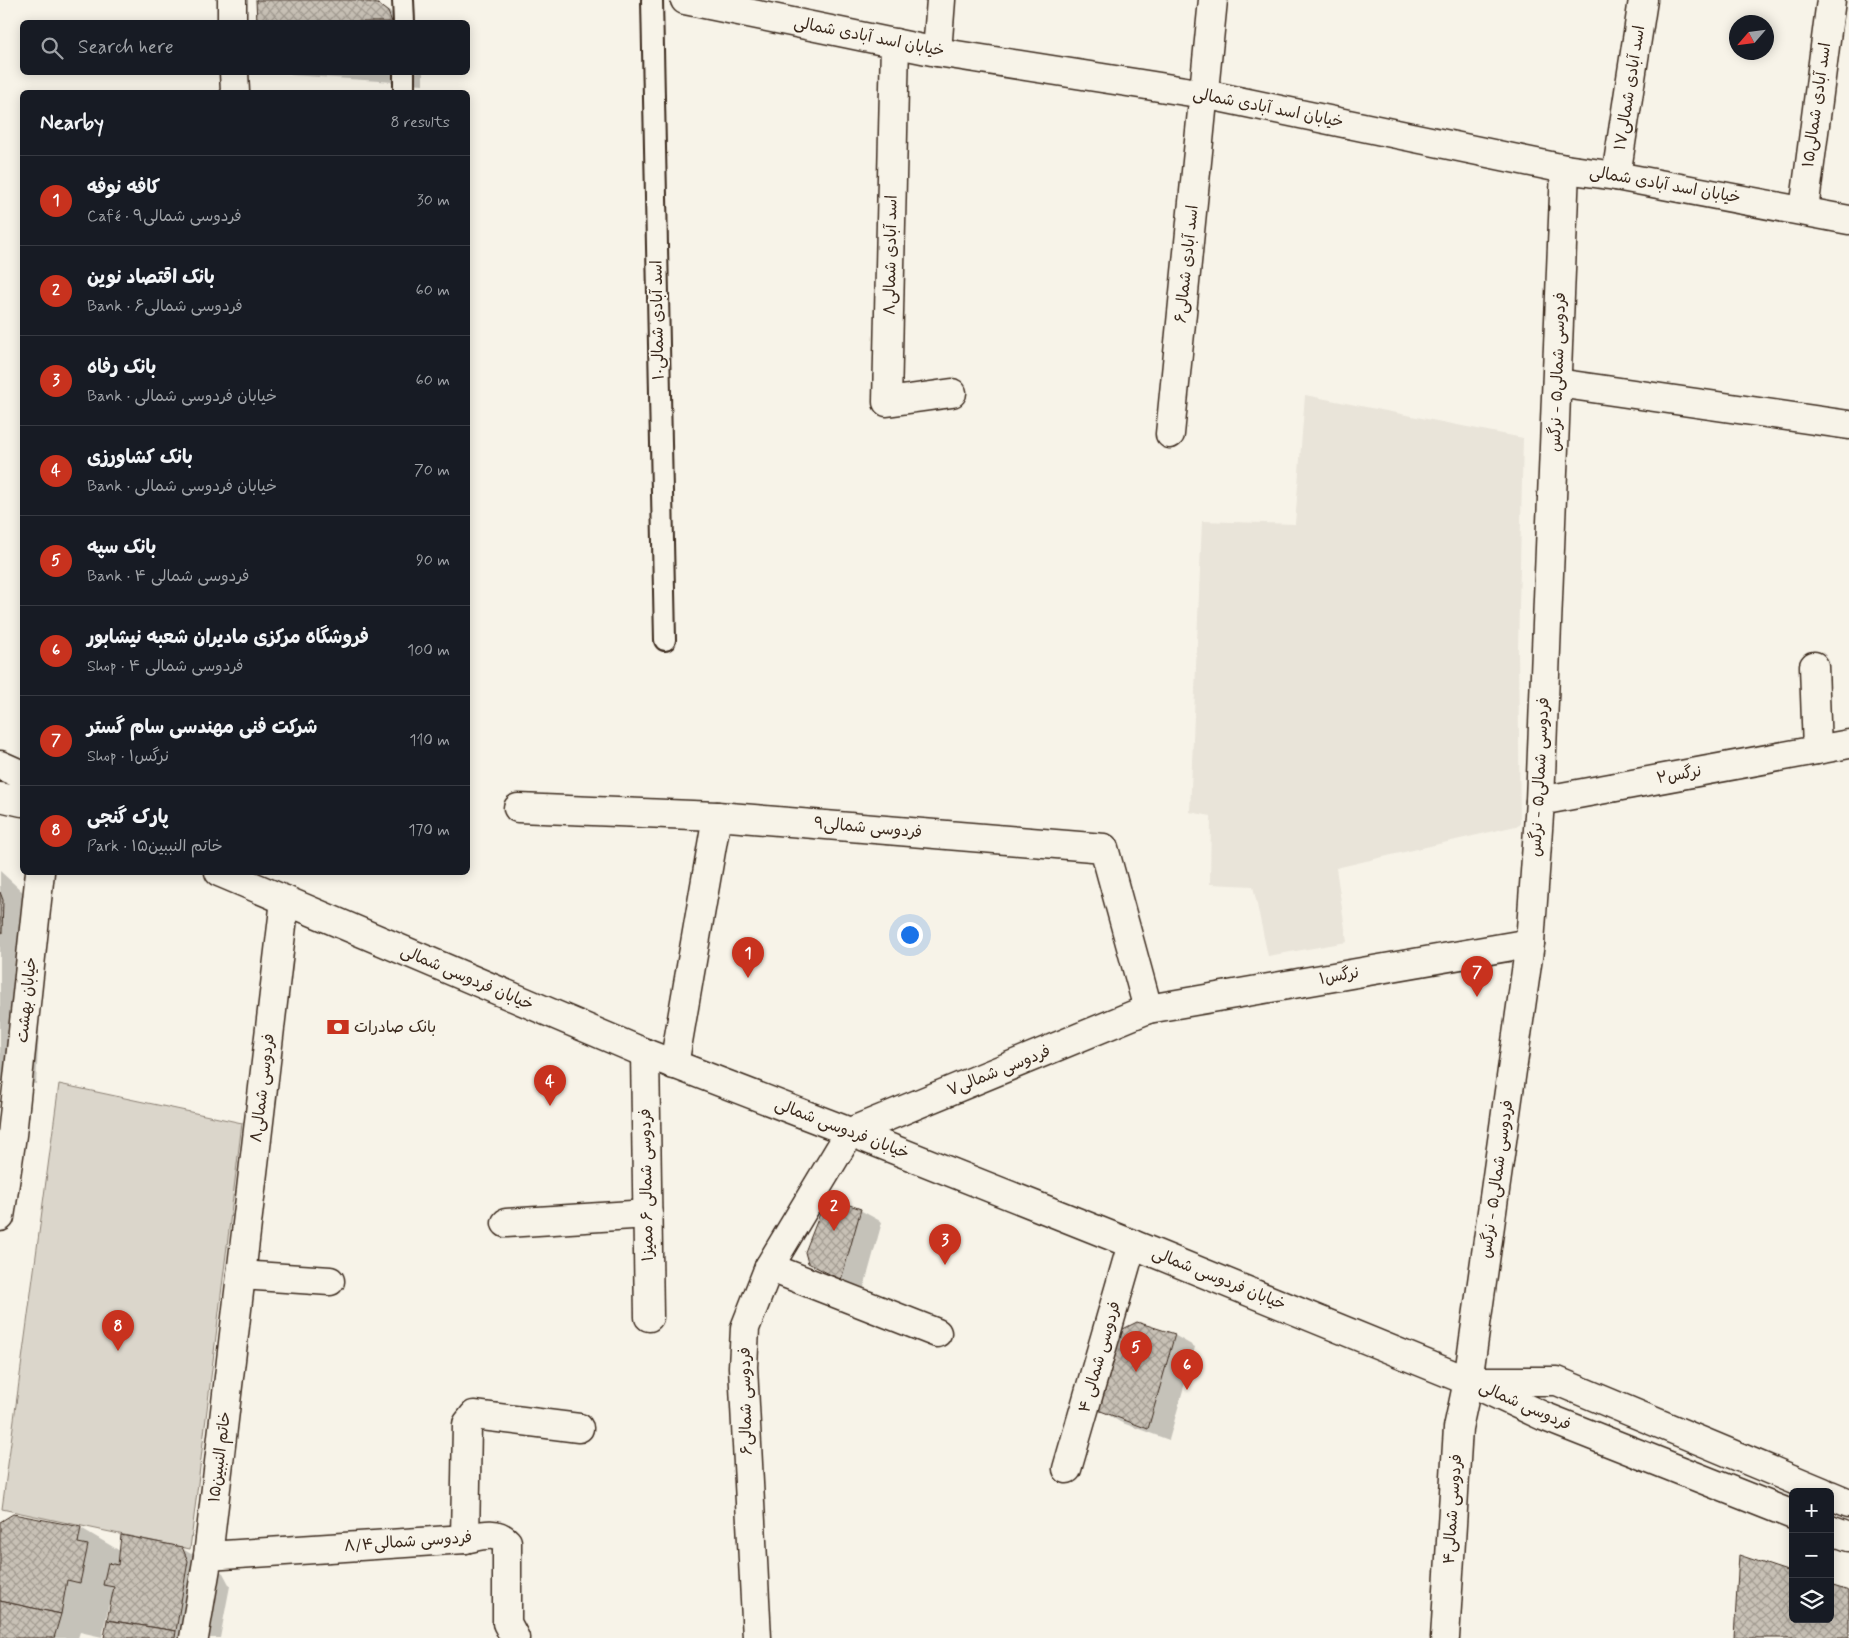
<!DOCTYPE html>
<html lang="en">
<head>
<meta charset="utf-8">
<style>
  :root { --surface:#171b24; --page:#20242c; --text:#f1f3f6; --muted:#9ea1a6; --line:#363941; --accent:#c8321e }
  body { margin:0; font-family:Mynerve,"Playpen Sans Arabic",sans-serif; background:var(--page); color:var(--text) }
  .controls { position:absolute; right:15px; bottom:15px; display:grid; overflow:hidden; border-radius:8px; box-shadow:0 2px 12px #0003 }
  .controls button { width:45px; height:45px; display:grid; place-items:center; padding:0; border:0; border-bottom:1px solid var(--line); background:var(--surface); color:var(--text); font:25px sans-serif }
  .compass { position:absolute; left:1729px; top:15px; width:45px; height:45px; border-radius:50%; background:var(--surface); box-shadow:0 2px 12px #0003; rotate:242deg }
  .you { position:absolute; left:909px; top:934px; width:18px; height:18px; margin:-12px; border:4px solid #fff; border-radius:50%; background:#1a73e8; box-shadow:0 0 0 8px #1a73e833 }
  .badge { display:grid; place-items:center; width:32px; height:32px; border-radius:50%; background:var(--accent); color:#fff; font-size:16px; font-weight:700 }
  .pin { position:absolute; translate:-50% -41px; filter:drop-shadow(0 1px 2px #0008) }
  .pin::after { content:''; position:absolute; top:26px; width:18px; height:15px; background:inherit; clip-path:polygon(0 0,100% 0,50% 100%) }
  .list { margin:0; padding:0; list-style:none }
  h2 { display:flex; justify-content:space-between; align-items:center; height:65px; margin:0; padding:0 20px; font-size:21px }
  h2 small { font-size:16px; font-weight:400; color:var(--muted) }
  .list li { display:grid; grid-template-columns:32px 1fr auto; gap:15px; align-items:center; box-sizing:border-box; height:90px; padding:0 20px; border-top:1px solid var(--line) }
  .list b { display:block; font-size:19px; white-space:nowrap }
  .list p { margin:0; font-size:16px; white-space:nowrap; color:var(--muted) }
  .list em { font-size:16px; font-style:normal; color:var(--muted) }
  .icon { flex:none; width:28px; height:28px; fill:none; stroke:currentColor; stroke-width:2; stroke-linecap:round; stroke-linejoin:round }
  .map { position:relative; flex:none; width:1849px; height:1638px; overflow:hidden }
  .search { position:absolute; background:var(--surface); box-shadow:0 2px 12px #0003; left:20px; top:20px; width:450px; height:55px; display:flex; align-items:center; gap:12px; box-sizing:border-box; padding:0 18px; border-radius:8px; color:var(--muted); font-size:19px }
  .panel { position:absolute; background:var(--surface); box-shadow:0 2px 12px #0003; left:20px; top:90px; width:450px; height:785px; border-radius:8px }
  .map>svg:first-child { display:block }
</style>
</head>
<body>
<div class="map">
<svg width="1849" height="1638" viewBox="0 0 1849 1638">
  <defs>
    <pattern id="building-cross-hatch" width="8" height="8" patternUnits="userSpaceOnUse" patternTransform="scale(1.25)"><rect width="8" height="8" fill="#c8c1b6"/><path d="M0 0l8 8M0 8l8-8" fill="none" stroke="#a49d93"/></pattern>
  </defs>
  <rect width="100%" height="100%" fill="#f7f3e8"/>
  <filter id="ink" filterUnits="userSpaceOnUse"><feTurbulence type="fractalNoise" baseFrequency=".02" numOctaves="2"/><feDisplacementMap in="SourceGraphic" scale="10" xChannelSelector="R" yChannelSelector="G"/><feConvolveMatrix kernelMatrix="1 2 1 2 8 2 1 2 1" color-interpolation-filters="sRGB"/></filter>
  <g filter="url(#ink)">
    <polygon fill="#e9e4d9" points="1305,395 1523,438 1518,650 1520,825 1336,868 1347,942 1268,956 1253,886 1210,884 1211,816 1190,812 1202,521 1295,524"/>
    <polygon fill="#dbd6cb" stroke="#8b8074" points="59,1084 242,1123 190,1549 2,1509"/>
    <g fill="#0003">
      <polygon points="257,0 351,0 378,5 408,22 258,22"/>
      <polygon points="288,72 423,72 423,84 291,75"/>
      <polygon points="0,871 25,894 43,958 36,1084 0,1082"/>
      <polygon points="860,1210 882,1222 863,1291 809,1263"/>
      <polygon points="1174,1335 1195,1347 1169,1440 1120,1422 1099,1409"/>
      <polygon points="0,1525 81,1528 120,1551 181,1548 223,1573 230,1586 220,1638 105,1638 112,1604 109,1604 102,1637 80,1632 78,1638 0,1638"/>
    </g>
    <g fill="url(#building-cross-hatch)" stroke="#3b2a1e">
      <polygon points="256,0 357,0 378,4 388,12 392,22 257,22"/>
      <polygon points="0,892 3,900 2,933 0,933"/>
      <polygon points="838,1201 861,1209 841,1280 808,1263 805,1252 821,1211 827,1204"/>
      <polygon points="1137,1322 1175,1334 1148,1429 1098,1410 1121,1330"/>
      <polygon points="13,1514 81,1527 78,1543 88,1545 80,1583 67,1580 61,1614 0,1601 0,1522"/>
      <polygon points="121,1535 182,1547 188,1561 176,1631 107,1620 114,1587 103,1585 108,1563 118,1565"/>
      <polygon points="1739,1555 1793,1573 1793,1619 1830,1619 1830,1585 1849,1591 1849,1638 1734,1638"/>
      <polygon points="0,1601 61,1614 54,1638 0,1638"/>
      <polygon points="107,1620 176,1631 175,1638 104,1638"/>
    </g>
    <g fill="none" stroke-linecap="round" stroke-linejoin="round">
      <defs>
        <g id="service">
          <polyline points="403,0 404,22"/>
          <polyline points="652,0 665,640"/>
          <polyline points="404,72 404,92"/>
        </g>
        <g id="minor">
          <polyline points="232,0 232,22"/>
          <polyline points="895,43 887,402 952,393"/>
          <polyline points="937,52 941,0"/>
          <polyline points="234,72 235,92"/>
          <polyline points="1616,176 1643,0"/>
          <polyline points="1804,210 1831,0"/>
          <polyline points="1557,383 1849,425"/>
          <polyline points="1170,434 1213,0"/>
          <polyline points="1814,666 1817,750"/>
          <polyline points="1540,801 1849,744"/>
          <polyline points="518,808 717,816"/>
          <polyline points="645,1053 649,1317"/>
          <polyline points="674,1065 717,816 1104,848 1148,1009"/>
          <polyline points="0,1217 12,1135 40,872"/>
          <polyline points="506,1223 648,1214"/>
          <polyline points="769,1267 937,1333"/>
          <polyline points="241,1275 330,1281"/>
          <polyline points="1067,1469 1132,1244"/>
          <polyline points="465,1539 467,1424 474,1415 579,1428"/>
          <path d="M208,1556L465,1539C480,1536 496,1530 507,1542V1623L515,1638"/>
          <polyline points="194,1638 208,1556 285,900"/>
          <polyline points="757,1638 743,1367 745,1328 769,1267 850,1132 1148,1009 1530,943"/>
          <polyline points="1445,1638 1458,1428 1468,1381 1530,943 1540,801 1565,169"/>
        </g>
        <polyline id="secondary" points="685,0 937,52 1204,94 1565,169 1616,176 1849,220"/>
        <g id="primary">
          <polyline points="0,765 18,773 22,778"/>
          <polyline points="0,797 22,802"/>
          <polyline points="219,872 645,1053 850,1132 1132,1244 1468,1381 1543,1416 1793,1515"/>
          <polyline points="1477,1381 1557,1381 1823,1492"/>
          <polyline points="1830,1495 1849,1503"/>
          <polyline points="1830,1530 1849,1537"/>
        </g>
      </defs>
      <use href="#service" stroke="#3b2a1e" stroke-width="24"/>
      <use href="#minor" stroke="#3b2a1e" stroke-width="31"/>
      <use href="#secondary" stroke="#3b2a1e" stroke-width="31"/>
      <use href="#primary" stroke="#3b2a1e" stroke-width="31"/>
      <use href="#service" stroke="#f7f3e8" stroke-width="20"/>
      <use href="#minor" stroke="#f7f3e8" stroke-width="28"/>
      <use href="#secondary" stroke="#f7f3e8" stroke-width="28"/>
      <use href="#primary" stroke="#f7f3e8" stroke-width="28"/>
    </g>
  </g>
  <defs>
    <symbol id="bank-bare" viewBox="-9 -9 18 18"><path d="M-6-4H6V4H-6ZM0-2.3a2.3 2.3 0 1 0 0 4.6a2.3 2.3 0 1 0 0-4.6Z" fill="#c8321e" stroke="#f7f3e8" stroke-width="2.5" paint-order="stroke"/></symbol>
  </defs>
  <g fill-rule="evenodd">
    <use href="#bank-bare" x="322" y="1011" width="32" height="32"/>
  </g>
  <g text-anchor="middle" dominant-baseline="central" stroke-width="4" stroke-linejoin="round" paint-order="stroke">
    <g font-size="16" fill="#3b2a1e" stroke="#f7f3e8">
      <text transform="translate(869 37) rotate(11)">خیابان اسد آبادی شمالی</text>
      <text transform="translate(1630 88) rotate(-81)">اسد آبادی شمالی۱۷</text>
      <text transform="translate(1817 105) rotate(-82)">اسد آبادی شمالی۱۵</text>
      <text transform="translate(1268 108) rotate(11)">خیابان اسد آبادی شمالی</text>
      <text transform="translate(1665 185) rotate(10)">خیابان اسد آبادی شمالی</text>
      <text transform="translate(891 255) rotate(-89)">اسد آبادی شمالی۸</text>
      <text transform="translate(1187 264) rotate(-84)">اسد آبادی شمالی۶</text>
      <text transform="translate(658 320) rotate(-91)">اسد آبادی شمالی۱۰</text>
      <text transform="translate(1558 372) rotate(-88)">فردوسی شمالی۵ - نرگس</text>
      <text transform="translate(1679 775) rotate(-10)">نرگس۲</text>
      <text transform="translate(1540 777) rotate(-87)">فردوسی شمالی۵ - نرگس</text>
      <text transform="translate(868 828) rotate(5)">فردوسی شمالی۹</text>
      <text transform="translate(1339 976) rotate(-10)">نرگس۱</text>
      <text transform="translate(467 978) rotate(23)">خیابان فردوسی شمالی</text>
      <text transform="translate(27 1000) rotate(-84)">خیابان بهشت</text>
      <text transform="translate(999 1071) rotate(-22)">فردوسی شمالی۷</text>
      <text transform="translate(263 1088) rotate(-83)">فردوسی شمالی۸</text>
      <text transform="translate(842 1129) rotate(21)">خیابان فردوسی شمالی</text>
      <text transform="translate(1497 1179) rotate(-82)">فردوسی شمالی۵ - نرگس</text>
      <text transform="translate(647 1185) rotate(-91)">فردوسی شمالی ۶ ممیز۱</text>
      <text transform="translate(1219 1279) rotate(22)">خیابان فردوسی شمالی</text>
      <text transform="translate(1100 1357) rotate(-74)">فردوسی شمالی ۴</text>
      <text transform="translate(746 1401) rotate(-91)">فردوسی شمالی۶</text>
      <text transform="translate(1525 1406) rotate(24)">فردوسی شمالی</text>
      <text transform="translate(220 1457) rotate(-83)">خاتم النببین۱۵</text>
      <text transform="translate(1453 1509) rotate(-86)">فردوسی شمالی۴</text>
      <text transform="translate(408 1542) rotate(-4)">فردوسی شمالی۸/۴</text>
    </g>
    <g font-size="16" fill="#3b2a1e" stroke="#f7f3e8" text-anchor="start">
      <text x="354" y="1027">بانک صادرات</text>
    </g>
  </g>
</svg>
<div class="controls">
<button>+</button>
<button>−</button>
<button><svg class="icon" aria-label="layers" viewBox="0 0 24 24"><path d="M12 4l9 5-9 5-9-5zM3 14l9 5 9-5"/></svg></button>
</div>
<svg class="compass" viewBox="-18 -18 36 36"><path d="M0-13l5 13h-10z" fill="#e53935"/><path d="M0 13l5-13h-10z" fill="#9ea1a6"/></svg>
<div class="you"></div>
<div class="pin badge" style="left:748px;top:978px">1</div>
<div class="pin badge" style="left:834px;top:1231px">2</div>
<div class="pin badge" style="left:945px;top:1265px">3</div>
<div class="pin badge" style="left:550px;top:1106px">4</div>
<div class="pin badge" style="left:1136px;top:1372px">5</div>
<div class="pin badge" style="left:1187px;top:1390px">6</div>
<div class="pin badge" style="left:1477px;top:997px">7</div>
<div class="pin badge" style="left:118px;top:1351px">8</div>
<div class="search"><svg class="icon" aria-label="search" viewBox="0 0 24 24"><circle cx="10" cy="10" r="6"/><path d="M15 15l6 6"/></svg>Search here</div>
<section class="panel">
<h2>Nearby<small>8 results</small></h2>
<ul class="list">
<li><span class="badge">1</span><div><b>کافه نوفه</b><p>Café · فردوسی شمالی۹</p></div><em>30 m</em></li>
<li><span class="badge">2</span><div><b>بانک اقتصاد نوین</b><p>Bank · فردوسی شمالی۶</p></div><em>60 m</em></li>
<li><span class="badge">3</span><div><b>بانک رفاه</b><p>Bank · خیابان فردوسی شمالی</p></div><em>60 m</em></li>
<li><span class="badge">4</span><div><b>بانک کشاورزی</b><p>Bank · خیابان فردوسی شمالی</p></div><em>70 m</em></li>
<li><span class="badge">5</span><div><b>بانک سپه</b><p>Bank · فردوسی شمالی ۴</p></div><em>90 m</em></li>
<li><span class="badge">6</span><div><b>فروشگاه مرکزی مادیران شعبه نیشابور</b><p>Shop · فردوسی شمالی ۴</p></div><em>100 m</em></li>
<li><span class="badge">7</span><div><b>شرکت فنی مهندسی سام گستر</b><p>Shop · نرگس۱</p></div><em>110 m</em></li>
<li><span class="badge">8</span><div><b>پارک گنجی</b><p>Park · خاتم النببین۱۵</p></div><em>170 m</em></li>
</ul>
</section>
</div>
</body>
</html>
